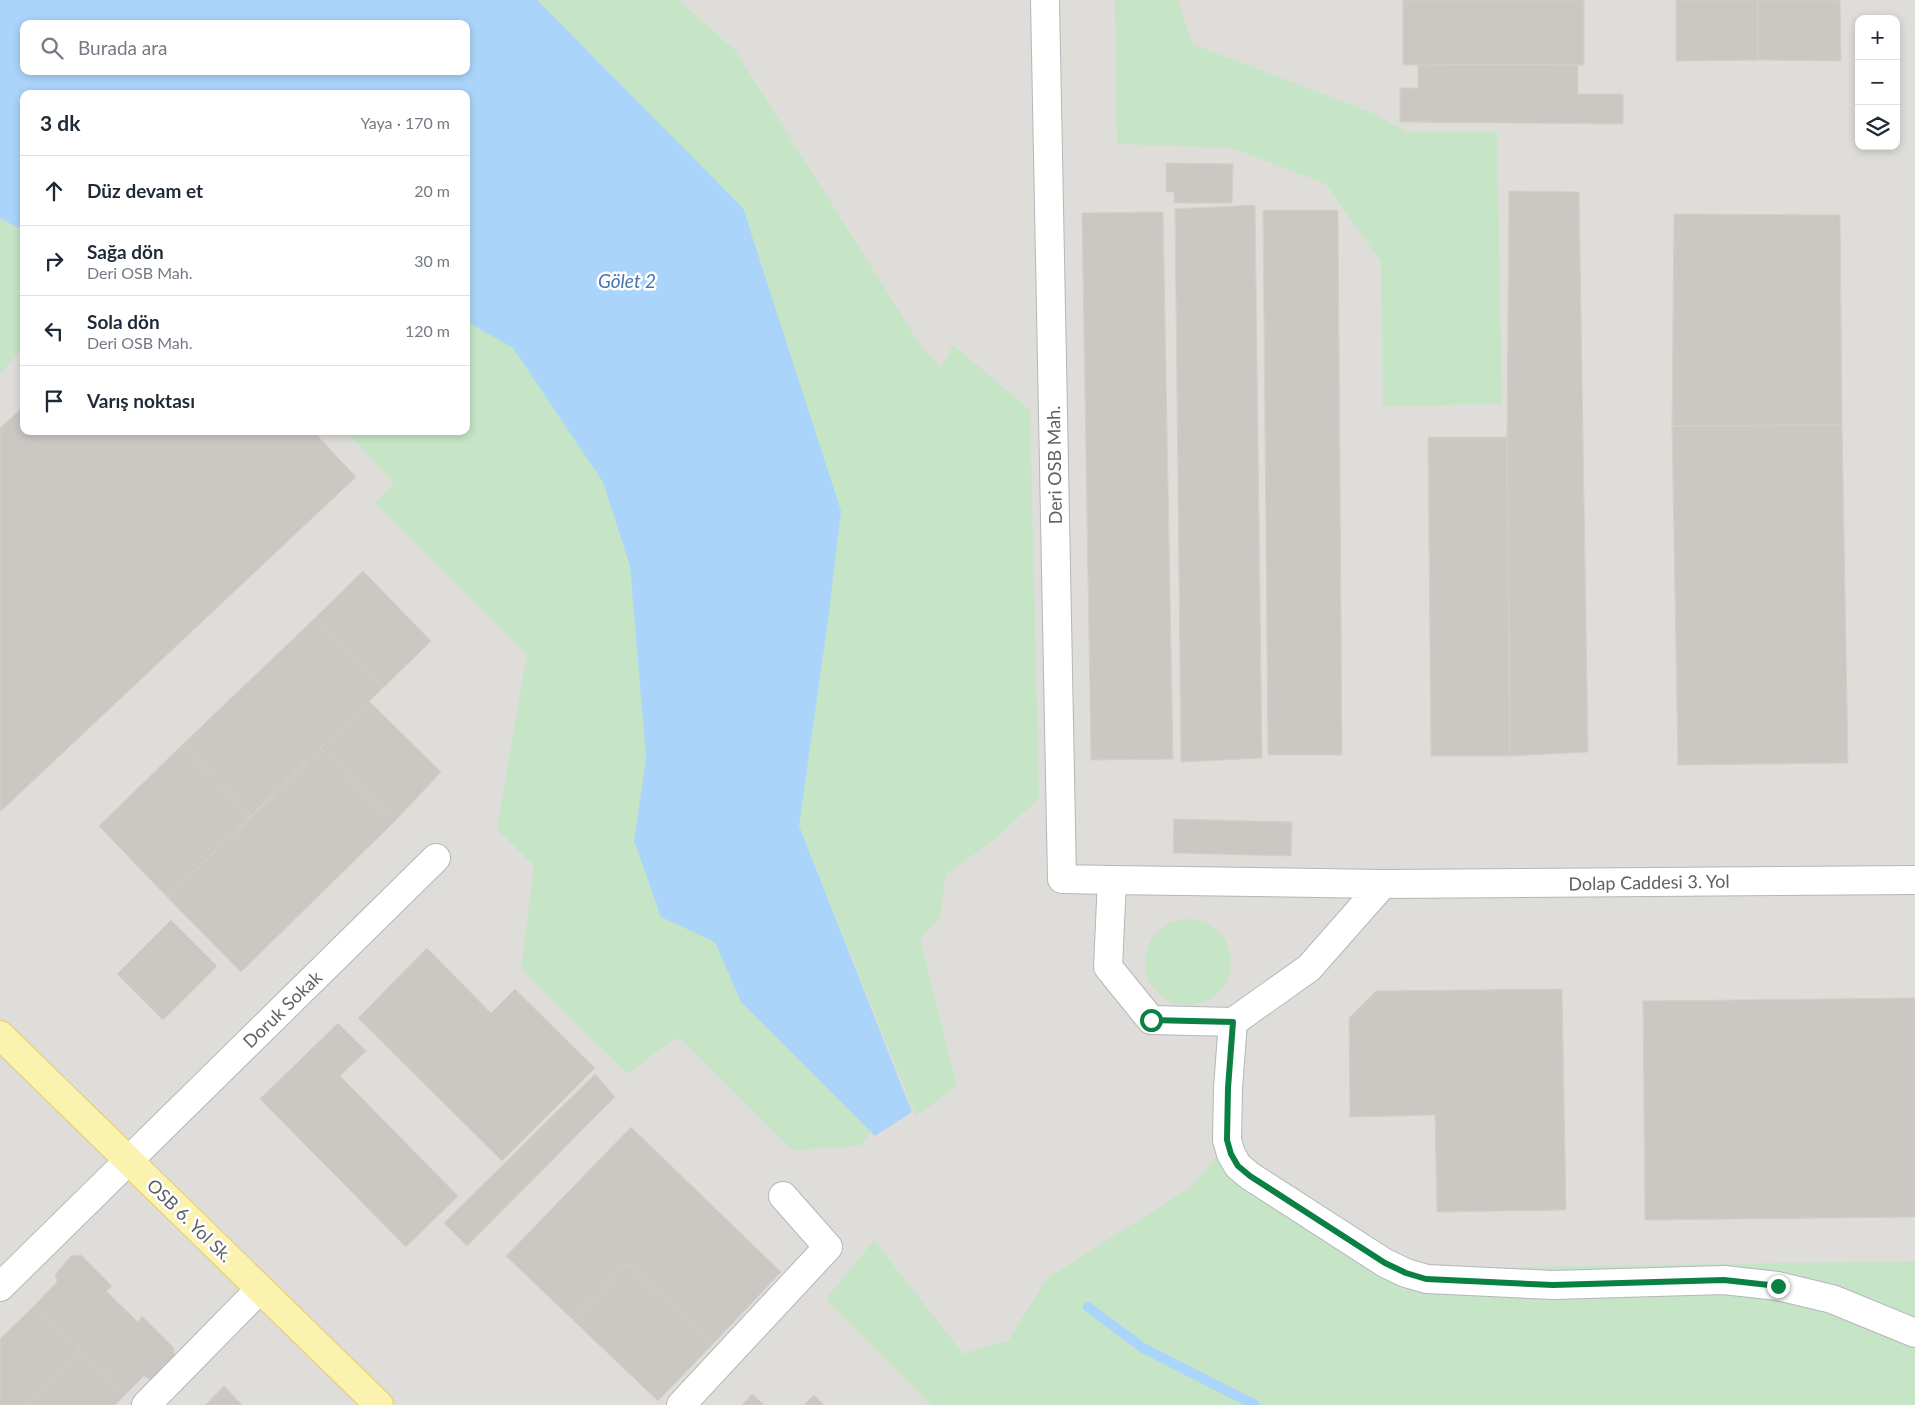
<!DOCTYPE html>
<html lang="tr">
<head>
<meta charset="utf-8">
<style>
  :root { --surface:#fff; --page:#f6f6f7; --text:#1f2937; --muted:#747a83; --line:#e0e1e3 }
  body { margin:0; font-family:Lato,sans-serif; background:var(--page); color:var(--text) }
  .controls { position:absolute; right:15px; top:15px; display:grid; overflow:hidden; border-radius:10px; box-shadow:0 2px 8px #0003 }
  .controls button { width:45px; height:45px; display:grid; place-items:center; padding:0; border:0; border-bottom:1px solid var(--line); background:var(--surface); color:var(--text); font:25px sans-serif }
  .stop { position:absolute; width:15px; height:15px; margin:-11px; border:4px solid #0b8043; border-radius:50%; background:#fff }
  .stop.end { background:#0b8043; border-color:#fff; box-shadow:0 1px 5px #0008 }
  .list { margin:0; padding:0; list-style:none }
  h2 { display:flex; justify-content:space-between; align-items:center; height:65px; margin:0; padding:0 20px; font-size:21px }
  h2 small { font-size:16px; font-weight:400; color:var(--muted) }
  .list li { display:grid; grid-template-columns:32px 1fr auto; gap:15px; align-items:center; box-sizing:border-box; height:70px; padding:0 20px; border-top:1px solid var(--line) }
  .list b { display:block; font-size:19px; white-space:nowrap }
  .list p { margin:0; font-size:16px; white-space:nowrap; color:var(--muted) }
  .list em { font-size:16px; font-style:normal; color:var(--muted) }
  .icon { flex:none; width:28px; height:28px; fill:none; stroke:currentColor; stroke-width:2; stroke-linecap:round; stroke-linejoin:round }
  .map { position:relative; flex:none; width:1915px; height:1405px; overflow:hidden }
  .search { position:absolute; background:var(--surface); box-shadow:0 2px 8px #0003; left:20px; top:20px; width:450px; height:55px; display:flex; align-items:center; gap:12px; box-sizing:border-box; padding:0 18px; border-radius:10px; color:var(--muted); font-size:19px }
  .panel { position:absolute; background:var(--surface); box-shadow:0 2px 8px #0003; left:20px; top:90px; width:450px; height:345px; border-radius:10px }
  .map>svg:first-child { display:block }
</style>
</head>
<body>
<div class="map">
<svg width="1915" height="1405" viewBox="0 0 1915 1405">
  <rect width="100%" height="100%" fill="#efeee7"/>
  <path fill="#deddd9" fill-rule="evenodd" d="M0,0H1915V1405H0ZM1859,19H1896V146H1859ZM24,24H466V71H24ZM24,94H466V431H24Z"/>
  <g fill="#c5e5c6">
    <polygon points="528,0 678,0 735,50 921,346 941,368 953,345 1030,410 1039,798 994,840 946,874 940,918 920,939 957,1086 916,1116 799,827 825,616"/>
    <polygon points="1115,0 1178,0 1192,44 1375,114 1406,132 1497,132 1502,404 1383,406 1381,262 1326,184 1232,148 1117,144"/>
    <polygon points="0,177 24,210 24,347 0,374"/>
    <polygon points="466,301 502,314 625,508 731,935 879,1118 861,1146 792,1150 680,1038 671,1041 628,1074 521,969 534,866 497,829 527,655 375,503 394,483 346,431 466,431"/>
    <circle cx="1188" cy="962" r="43"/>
    <polygon points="1232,1140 1245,1174 1399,1269 1915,1261 1915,1405 932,1405 826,1299 874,1240 963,1354 1009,1340 1046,1279 1191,1187"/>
  </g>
  <path fill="#abd4fa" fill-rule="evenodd" d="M0,0H537L743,208L841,511L828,620L799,826L912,1112L875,1136L741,1002L715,942L661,917L634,841L646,758L630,566L603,482L513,348L466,321V94H24V231L0,218ZM24,24H466V71H24Z"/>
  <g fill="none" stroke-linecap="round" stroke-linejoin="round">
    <polyline stroke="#abd4fa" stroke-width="10" points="1088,1307 1143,1348 1255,1405"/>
  </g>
  <g fill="#cbc8c4" stroke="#d4d0c5">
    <rect x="1403" y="0" width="181" height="65"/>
    <polygon points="1676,0 1758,0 1758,60 1676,61"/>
    <polygon points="1758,0 1840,0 1841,61 1758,60"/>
    <polygon points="1418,64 1578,65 1578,94 1623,94 1623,124 1400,122 1400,88 1418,88"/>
    <polygon points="1166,163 1233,164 1232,203 1174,203 1174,192 1166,192"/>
    <polygon points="1509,191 1579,192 1588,752 1510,756 1507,437"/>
    <polygon points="1255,205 1262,758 1181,762 1175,209"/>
    <polygon points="1263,210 1338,210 1342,755 1268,755"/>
    <polygon points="1163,212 1173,759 1091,760 1082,213"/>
    <polygon points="1674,214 1840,215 1842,425 1672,426"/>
    <polygon points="24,406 24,431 313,431 356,477 0,812 0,428"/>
    <polygon points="1842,425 1848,763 1678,765 1672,426"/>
    <polygon points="1428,437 1507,437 1510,756 1431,756"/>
    <polygon points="363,571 431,641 384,687 316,617"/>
    <polygon points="316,617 384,687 251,816 182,745"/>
    <polygon points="369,701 441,772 394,822 321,748"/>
    <polygon points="182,745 251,816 168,898 99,826"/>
    <polygon points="321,748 394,822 241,972 168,898"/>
    <polygon points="1174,819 1292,822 1291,856 1173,853"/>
    <polygon points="171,920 217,966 163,1020 117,974"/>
    <polygon points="427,948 491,1013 515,989 595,1068 502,1161 358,1018"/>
    <polygon points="1562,989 1566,1210 1437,1212 1435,1115 1350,1117 1349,1018 1376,991"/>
    <polygon points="1915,998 1915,1217 1645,1220 1643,1001"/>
    <polygon points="338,1023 366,1051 340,1076 458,1196 406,1247 260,1099"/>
    <polygon points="595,1074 615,1097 467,1246 444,1223"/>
    <polygon points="631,1127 781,1272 712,1345 627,1264 573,1320 506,1256"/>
    <polygon points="81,1255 112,1286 106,1291 138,1322 142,1316 173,1347 175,1356 151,1380 144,1376 126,1394 35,1305 57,1282 55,1275 71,1256"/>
    <polygon points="627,1264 712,1345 658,1401 573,1320"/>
    <polygon points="35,1305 80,1349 24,1405 0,1405 0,1339"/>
    <polygon points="80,1349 126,1394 115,1405 24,1405"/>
    <polygon points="224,1386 242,1405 205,1405"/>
    <polygon points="752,1394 764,1405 742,1405"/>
    <polygon points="814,1395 824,1405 804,1405"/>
  </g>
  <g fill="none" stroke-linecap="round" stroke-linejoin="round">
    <defs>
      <g id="minor">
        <polyline points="1045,0 1062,879 1112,880"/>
        <polyline points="1383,884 1309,968 1233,1022 1151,1020 1108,967 1112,880 1383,884 1915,880"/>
        <polyline points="1233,1022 1228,1088 1227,1140 1231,1154 1238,1166 1250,1176 1385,1263 1406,1273 1427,1279 1553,1285 1724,1280 1778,1286 1832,1299 1915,1333"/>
        <polyline points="0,1287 436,858"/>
        <polyline points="146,1405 260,1289"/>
        <polyline points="681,1405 828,1247 783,1196"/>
      </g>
      <polyline id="major" points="0,1035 379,1405"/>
    </defs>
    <use href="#minor" stroke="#b4b6ba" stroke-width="30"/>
    <use href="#major" stroke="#eacb65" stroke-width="30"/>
    <use href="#minor" stroke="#fff" stroke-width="28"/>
    <use href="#major" stroke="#fbf2b0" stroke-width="28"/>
  </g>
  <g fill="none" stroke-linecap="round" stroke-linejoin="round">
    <polyline stroke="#0b8043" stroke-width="6" points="1151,1020 1233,1022 1228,1088 1227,1140 1231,1154 1238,1166 1250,1176 1385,1263 1406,1273 1426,1279 1553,1285 1724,1280 1778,1286"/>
  </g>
  <g text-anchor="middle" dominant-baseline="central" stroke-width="5" stroke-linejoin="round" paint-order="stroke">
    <g font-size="18" fill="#5e6166" stroke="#fff">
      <text transform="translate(1054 465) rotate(-91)">Deri OSB Mah.</text>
      <text transform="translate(1649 882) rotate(-1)">Dolap Caddesi 3. Yol</text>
      <text transform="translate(282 1009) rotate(-44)">Doruk Sokak</text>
      <text transform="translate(190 1220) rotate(44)">OSB 6. Yol Sk.</text>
    </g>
    <g font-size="19" font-style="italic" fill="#4875ad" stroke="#fff">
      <text x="627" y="280">Gölet 2</text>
    </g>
  </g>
</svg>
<div class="controls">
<button>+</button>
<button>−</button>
<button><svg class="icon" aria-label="layers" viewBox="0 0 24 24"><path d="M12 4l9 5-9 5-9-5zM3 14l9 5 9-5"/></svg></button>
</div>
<div class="stop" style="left:1151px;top:1020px"></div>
<div class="stop end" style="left:1778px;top:1286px"></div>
<div class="search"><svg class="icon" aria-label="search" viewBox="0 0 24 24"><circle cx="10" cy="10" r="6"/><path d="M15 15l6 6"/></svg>Burada ara</div>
<section class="panel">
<h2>3 dk<small>Yaya · 170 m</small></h2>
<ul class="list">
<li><svg class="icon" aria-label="ahead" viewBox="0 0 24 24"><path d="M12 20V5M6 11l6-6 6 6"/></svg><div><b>Düz devam et</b></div><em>20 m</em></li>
<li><svg class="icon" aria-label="right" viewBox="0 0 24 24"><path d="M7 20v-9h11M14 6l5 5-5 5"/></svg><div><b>Sağa dön</b><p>Deri OSB Mah.</p></div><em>30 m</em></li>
<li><svg class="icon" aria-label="left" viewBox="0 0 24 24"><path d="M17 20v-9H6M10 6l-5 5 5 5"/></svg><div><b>Sola dön</b><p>Deri OSB Mah.</p></div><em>120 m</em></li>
<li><svg class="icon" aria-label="arrive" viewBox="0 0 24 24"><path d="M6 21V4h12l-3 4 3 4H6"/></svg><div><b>Varış noktası</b></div></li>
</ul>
</section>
</div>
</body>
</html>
